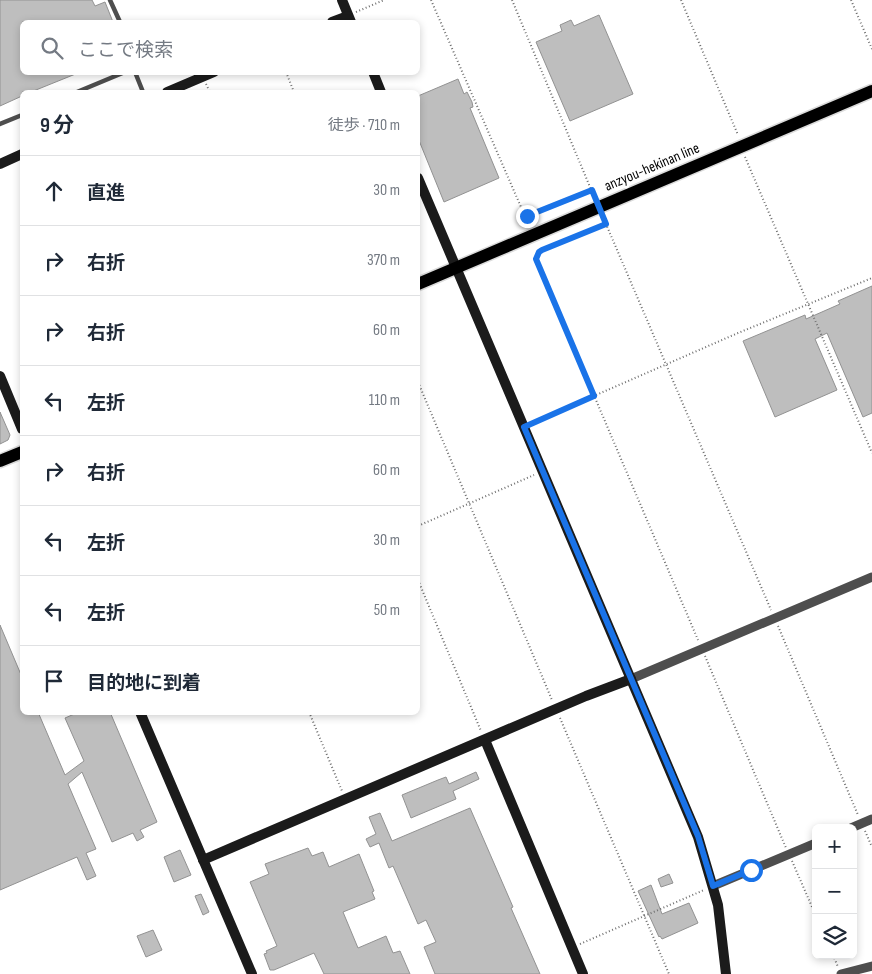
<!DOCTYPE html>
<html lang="ja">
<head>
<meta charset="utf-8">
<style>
  :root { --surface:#fff; --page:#f2f2f3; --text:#1f2937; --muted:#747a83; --line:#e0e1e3 }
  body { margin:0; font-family:"Sofia Sans Condensed","Noto Sans JP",sans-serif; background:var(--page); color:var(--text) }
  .controls { position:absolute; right:15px; bottom:15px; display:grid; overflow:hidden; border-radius:8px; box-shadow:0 2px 8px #0003 }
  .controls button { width:45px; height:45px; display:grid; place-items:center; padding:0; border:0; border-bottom:1px solid var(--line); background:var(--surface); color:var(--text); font:25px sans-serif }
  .stop { position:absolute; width:15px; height:15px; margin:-11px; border:4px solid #1a73e8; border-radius:50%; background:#fff }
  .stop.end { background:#1a73e8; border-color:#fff; box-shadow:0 1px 5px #0008 }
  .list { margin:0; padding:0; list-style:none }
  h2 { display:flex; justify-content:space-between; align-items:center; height:65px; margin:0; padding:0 20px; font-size:21px }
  h2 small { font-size:16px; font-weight:400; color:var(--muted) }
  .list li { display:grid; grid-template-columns:32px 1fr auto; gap:15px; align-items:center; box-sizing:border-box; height:70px; padding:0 20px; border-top:1px solid var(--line) }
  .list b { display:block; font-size:19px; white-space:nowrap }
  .list em { font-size:16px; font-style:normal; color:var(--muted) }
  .icon { flex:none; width:28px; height:28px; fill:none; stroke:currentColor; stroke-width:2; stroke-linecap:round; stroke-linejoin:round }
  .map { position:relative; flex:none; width:872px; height:974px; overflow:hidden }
  .search { position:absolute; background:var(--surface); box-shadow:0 2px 8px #0003; left:20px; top:20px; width:400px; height:55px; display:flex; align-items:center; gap:12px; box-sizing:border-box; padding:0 18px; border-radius:8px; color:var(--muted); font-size:19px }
  .panel { position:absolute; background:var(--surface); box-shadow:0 2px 8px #0003; left:20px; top:90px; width:400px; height:625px; border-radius:8px }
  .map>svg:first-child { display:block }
</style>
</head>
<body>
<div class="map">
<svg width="872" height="974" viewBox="0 0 872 974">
  <rect width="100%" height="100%" fill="#fff"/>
  <g fill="#bebebe" stroke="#929292">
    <polygon points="0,0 92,0 95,6 105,2 113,22 22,22 22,72 78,73 31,92 22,92 22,96 0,106"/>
    <polygon points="599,15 633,94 570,121 536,42 562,31 560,25 571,20 574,26"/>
    <polygon points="458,79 464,94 467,92 472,102 473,107 470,108 499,178 444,202 418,138 418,96"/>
    <polygon points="872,286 872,413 863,417 827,333 815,339 837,390 775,417 743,341 805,315 806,319 840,304 838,301"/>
    <polygon points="0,412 10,435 8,440 0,444"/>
    <polygon points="0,625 22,677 22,712 38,712 65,775 84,761 65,718 79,712 110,712 157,822 140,830 144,837 137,841 133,833 112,842 82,772 68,784 96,849 86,853 96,876 87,880 77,857 0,890"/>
    <polygon points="476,772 479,779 453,791 456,799 411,818 402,795 438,780 446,777 449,784"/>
    <polygon points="470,808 513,907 511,908 540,974 435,974 424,947 436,942 426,920 418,924 393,866 389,868 379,843 370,847 366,839 376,834 369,817 380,813 392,841"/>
    <polygon points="308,848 312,856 323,852 329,867 359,854 374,891 372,892 375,899 343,912 358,948 386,936 393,953 400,951 410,974 324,974 314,953 274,970 270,970 264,954 267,953 266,951 277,946 250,882 269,874 265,864"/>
    <polygon points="180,850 191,875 174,882 164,857"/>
    <polygon points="669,874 673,883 661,887 658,879"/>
    <polygon points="651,885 662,914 689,903 698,923 662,939 660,936 659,937 638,891"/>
    <polygon points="201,894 209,912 203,915 195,896"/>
    <polygon points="153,930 162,950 146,957 137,936"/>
  </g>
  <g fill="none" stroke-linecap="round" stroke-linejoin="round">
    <defs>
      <g id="primary">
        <polyline points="418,284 872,91"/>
        <polyline points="0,461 22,452"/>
      </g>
    </defs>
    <use href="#primary" stroke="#dbdbdb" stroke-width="15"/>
    <g stroke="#707070" stroke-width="2" stroke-dasharray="1 2.5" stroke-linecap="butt">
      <polyline points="431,0 524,214 530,216 592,190"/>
      <polyline points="512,0 595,199"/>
      <polyline points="681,0 738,135"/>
      <polyline points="851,0 872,49"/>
      <polyline points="356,12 384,0"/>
      <polyline points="286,72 294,92"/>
      <polyline points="206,84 210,92"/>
      <polyline points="745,157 872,453"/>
      <polyline points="603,217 771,610"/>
      <polyline points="606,224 542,250 539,252 536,259 698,640"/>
      <polyline points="418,382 552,700"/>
      <polyline points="532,423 738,333 872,278"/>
      <polyline points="418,526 534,475"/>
      <polyline points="418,580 481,731"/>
      <polyline points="778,626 858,815"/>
      <polyline points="705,656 786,848"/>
      <polyline points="309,712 342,791"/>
      <polyline points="560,718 669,974"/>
      <polyline points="865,831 872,847"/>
      <polyline points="792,861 816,916"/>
      <polyline points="580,944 704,890"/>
      <polyline points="833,955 838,967"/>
    </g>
    <g stroke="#4e4e4e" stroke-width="4.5">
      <polyline points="110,0 120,22"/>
      <polyline points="135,72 143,92"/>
      <polyline points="77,92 125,72"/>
      <polyline points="0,124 22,115"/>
    </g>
    <g stroke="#4e4e4e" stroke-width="9">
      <polyline points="631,679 872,577"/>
      <polyline points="851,828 872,819"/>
      <polyline points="713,886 816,843"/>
      <polyline points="841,974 872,966"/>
    </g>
    <g stroke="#1b1b1b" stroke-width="10">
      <polyline points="342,0 351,22"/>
      <polyline points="332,22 348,16"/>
      <polyline points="373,72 381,92"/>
      <polyline points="167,92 214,72"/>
      <polyline points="0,164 22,154"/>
      <polyline points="418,178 698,837 718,905 726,974"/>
      <polyline points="0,376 22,429"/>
      <polyline points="140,712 252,974"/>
      <polyline points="485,740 583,974"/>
      <polyline points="203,860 586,696 631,679"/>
    </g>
    <use href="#primary" stroke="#000" stroke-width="12"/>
  </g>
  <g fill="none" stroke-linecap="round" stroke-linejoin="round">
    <polyline stroke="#1a73e8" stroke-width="6" points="527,216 592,190 606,224 542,250 539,252 536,259 594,396 524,427 698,836 713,886 751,870"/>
  </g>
  <g text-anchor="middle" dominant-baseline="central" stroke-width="5" stroke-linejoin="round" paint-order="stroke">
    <g font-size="15" fill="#000" stroke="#fff">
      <text transform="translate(652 167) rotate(-23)">anzyou-hekinan line</text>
    </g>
  </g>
</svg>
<div class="controls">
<button>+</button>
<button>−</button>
<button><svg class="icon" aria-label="layers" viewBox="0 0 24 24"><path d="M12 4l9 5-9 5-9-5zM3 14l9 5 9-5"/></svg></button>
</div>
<div class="stop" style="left:751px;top:870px"></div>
<div class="stop end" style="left:527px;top:216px"></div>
<div class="search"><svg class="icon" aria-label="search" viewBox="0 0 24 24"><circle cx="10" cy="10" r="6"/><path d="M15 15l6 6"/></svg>ここで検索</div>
<section class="panel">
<h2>9 分<small>徒歩 · 710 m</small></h2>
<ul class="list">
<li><svg class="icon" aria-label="ahead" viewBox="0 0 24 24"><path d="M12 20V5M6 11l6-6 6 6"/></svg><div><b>直進</b></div><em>30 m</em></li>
<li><svg class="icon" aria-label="right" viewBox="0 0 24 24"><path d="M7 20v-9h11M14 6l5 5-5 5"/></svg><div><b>右折</b></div><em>370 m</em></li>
<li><svg class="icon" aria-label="right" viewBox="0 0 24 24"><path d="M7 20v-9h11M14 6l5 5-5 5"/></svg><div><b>右折</b></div><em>60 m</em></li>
<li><svg class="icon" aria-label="left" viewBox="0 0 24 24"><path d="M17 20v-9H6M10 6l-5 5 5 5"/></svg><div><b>左折</b></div><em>110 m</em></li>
<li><svg class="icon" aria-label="right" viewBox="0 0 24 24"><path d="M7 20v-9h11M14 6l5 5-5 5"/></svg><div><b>右折</b></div><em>60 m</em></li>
<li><svg class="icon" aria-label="left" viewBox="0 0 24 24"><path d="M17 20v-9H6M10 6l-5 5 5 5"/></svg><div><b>左折</b></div><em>30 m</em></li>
<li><svg class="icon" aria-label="left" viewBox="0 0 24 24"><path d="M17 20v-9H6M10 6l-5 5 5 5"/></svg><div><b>左折</b></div><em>50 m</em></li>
<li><svg class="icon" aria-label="arrive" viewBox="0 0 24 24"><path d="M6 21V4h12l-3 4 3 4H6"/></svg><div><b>目的地に到着</b></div></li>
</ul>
</section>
</div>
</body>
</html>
